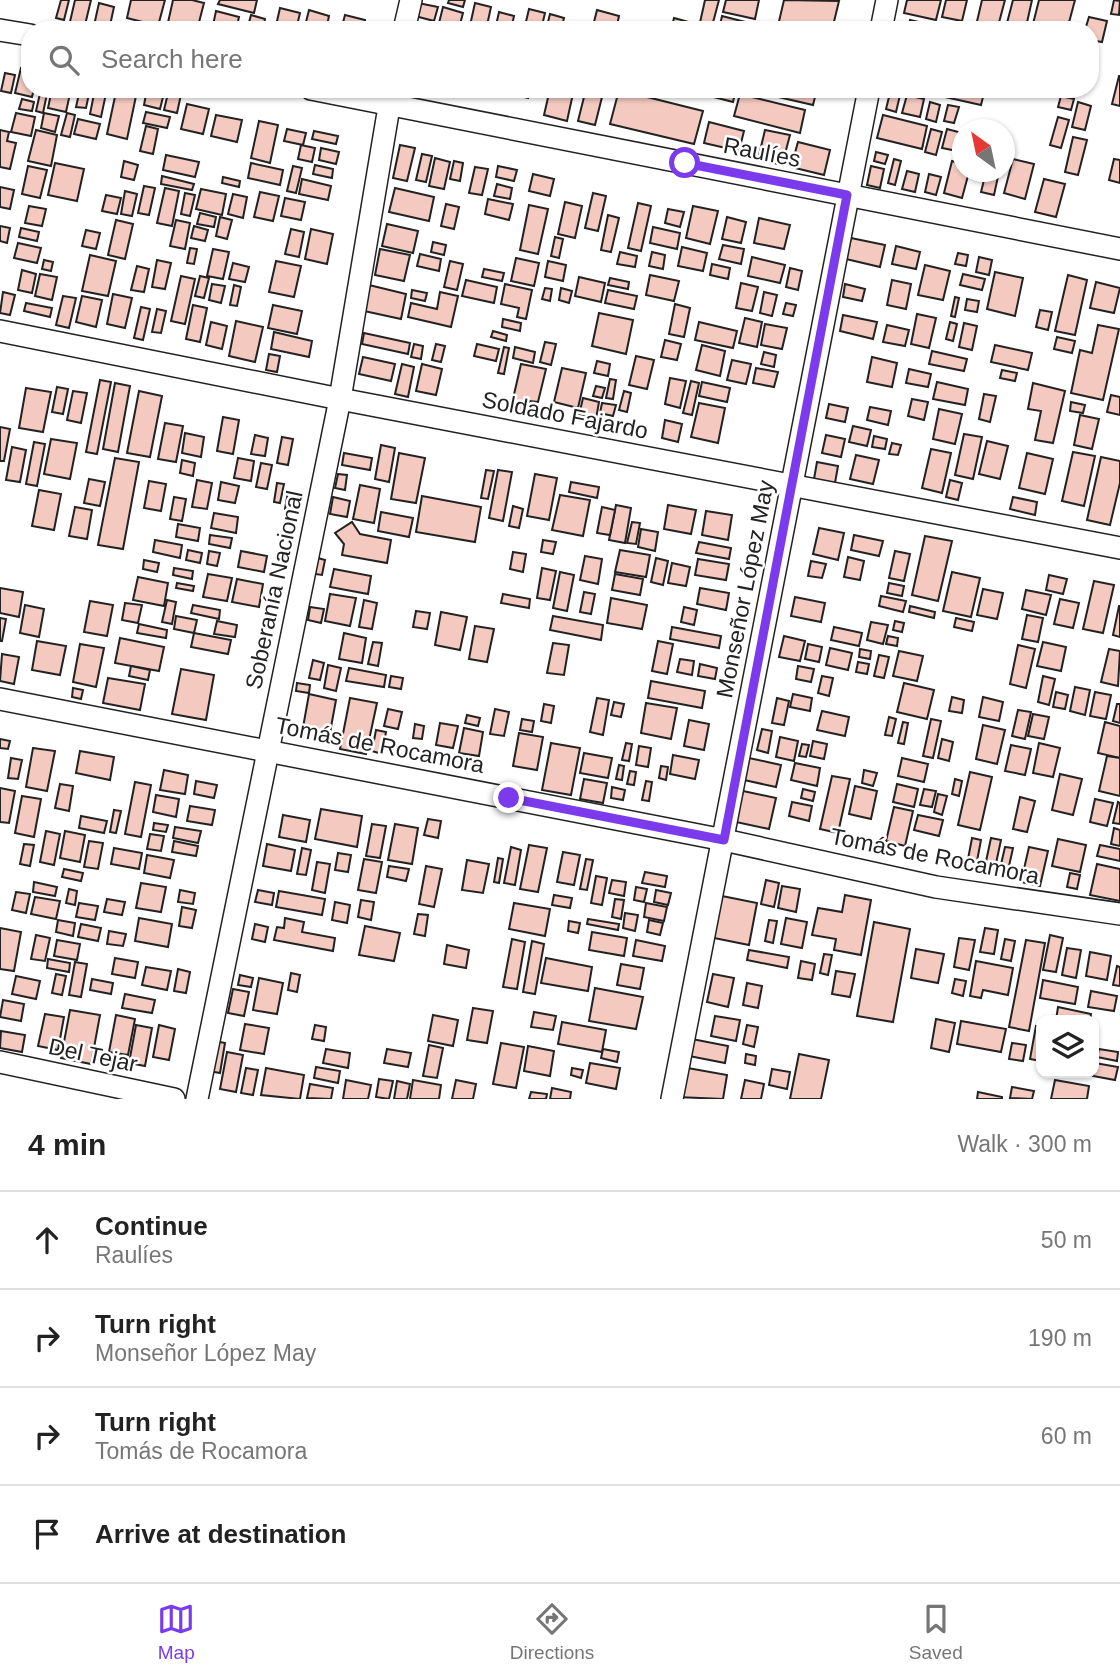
<!DOCTYPE html>
<html lang="en">
<head>
<meta charset="utf-8">
<style>
  :root { --surface:#fff; --page:#f2f2f2; --text:#222; --muted:#767676; --line:#e0e0e0; --accent:#7c3aed }
  body { margin:0; font-family:Arial,sans-serif; background:var(--page); color:var(--text) }
  .controls { position:absolute; right:21px; bottom:21px; display:grid; overflow:hidden; border-radius:14px; box-shadow:0 2px 5px #0004 }
  .controls button { width:63px; height:63px; display:grid; place-items:center; padding:0; border:0; border-bottom:2px solid var(--line); background:var(--surface); color:var(--text); font:35px sans-serif }
  .compass { position:absolute; left:952px; top:119px; width:63px; height:63px; border-radius:50%; background:var(--surface); box-shadow:0 2px 5px #0004; rotate:327deg }
  .stop { position:absolute; width:21px; height:21px; margin:-16px; border:5px solid #7c3aed; border-radius:50%; background:#fff }
  .stop.end { background:#7c3aed; border-color:#fff; box-shadow:0 2px 7px #0008 }
  .list { margin:0; padding:0; list-style:none }
  h2 { display:flex; justify-content:space-between; align-items:center; height:91px; margin:0; padding:0 28px; font-size:30px }
  h2 small { font-size:23px; font-weight:400; color:var(--muted) }
  .list li { display:grid; grid-template-columns:46px 1fr auto; gap:21px; align-items:center; box-sizing:border-box; height:98px; padding:0 28px; border-top:2px solid var(--line) }
  .list b { display:block; font-size:26px; white-space:nowrap }
  .list p { margin:0; font-size:23px; white-space:nowrap; color:var(--muted) }
  .list em { font-size:23px; font-style:normal; color:var(--muted) }
  .icon { flex:none; width:38px; height:38px; fill:none; stroke:currentColor; stroke-width:2; stroke-linecap:round; stroke-linejoin:round }
  .map { position:relative; flex:none; width:1120px; height:1099px; overflow:hidden }
  .search { position:absolute; background:var(--surface); box-shadow:0 2px 5px #0004; left:21px; right:21px; top:21px; height:77px; display:flex; align-items:center; gap:18px; box-sizing:border-box; padding:0 24px; border-radius:28px; color:var(--muted); font-size:26px }
  .sheet { height:483px; background:var(--surface) }
  nav { display:flex; justify-content:space-around; align-items:center; box-sizing:border-box; height:98px; border-top:2px solid var(--line); background:var(--surface); font-size:19px; color:var(--muted) }
  nav a { display:grid; justify-items:center; gap:4px }
  nav .on { color:var(--accent) }
  .map>svg:first-child { display:block }
</style>
</head>
<body>
<div class="map">
<svg width="1120" height="1099" viewBox="0 0 1120 1099">
  <rect width="100%" height="100%" fill="#fff"/>
  <g fill="#f3c9c0" stroke="#222" stroke-width="2">
    <polygon points="61,0 69,0 64,20 56,18"/>
    <polygon points="75,0 91,0 84,29 69,26"/>
    <polygon points="131,0 165,0 158,26 127,18"/>
    <polygon points="173,0 192,0 204,3 197,30 167,27"/>
    <polygon points="220,0 257,0 254,13 218,4"/>
    <polygon points="449,0 465,0 463,7 448,3"/>
    <polygon points="705,0 719,0 711,30 699,27"/>
    <polygon points="726,0 759,0 755,19 723,12"/>
    <polygon points="784,0 839,1 832,30 777,30"/>
    <polygon points="907,0 941,0 936,20 904,13"/>
    <polygon points="946,0 967,0 962,21 942,17"/>
    <polygon points="982,0 1005,0 997,30 975,30"/>
    <polygon points="1013,0 1032,0 1026,27 1007,23"/>
    <polygon points="1039,0 1075,0 1067,30 1033,24"/>
    <polygon points="1114,0 1120,1 1119,15 1111,14"/>
    <polygon points="99,3 114,7 109,30 93,30"/>
    <polygon points="418,3 438,7 434,21 415,16"/>
    <polygon points="475,3 491,7 486,30 469,30"/>
    <polygon points="443,7 463,13 459,28 439,23"/>
    <polygon points="280,8 300,13 296,30 275,30"/>
    <polygon points="529,9 545,13 541,30 524,30"/>
    <polygon points="309,10 329,16 326,30 304,30"/>
    <polygon points="597,10 619,16 616,30 592,30"/>
    <polygon points="216,11 239,17 236,30 212,30"/>
    <polygon points="499,12 514,16 511,30 495,30"/>
    <polygon points="550,14 564,18 561,30 547,26"/>
    <polygon points="251,15 265,19 263,30 247,30"/>
    <polygon points="345,15 365,20 363,30 341,30"/>
    <polygon points="722,16 753,24 751,30 719,30"/>
    <polygon points="1089,17 1107,21 1102,42 1090,40 1090,30 1085,30"/>
    <polygon points="674,18 696,24 695,30 671,30"/>
    <polygon points="910,20 948,29 907,30"/>
    <polygon points="21,68 30,70 30,89 34,89 32,97 15,93"/>
    <polygon points="5,73 15,75 11,93 1,91"/>
    <polygon points="1119,76 1120,76 1120,106 1112,104"/>
    <polygon points="41,89 48,89 43,113 36,111"/>
    <polygon points="52,89 71,89 66,112 48,108"/>
    <polygon points="80,89 90,89 86,108 76,107"/>
    <polygon points="95,89 107,89 101,117 90,114"/>
    <polygon points="147,89 165,89 160,109 144,105"/>
    <polygon points="169,89 182,90 177,113 164,110"/>
    <polygon points="420,89 455,89 453,97"/>
    <polygon points="511,89 530,89 528,98 510,93"/>
    <polygon points="550,89 574,89 567,121 544,115"/>
    <polygon points="586,89 604,89 595,125 578,121"/>
    <polygon points="704,89 736,89 733,102 702,94"/>
    <polygon points="762,89 817,89 813,105 761,93"/>
    <polygon points="891,89 901,91 896,112 886,109"/>
    <polygon points="947,89 985,89 981,105 945,97"/>
    <polygon points="619,90 703,111 694,144 610,124"/>
    <polygon points="116,92 136,96 127,139 107,134"/>
    <polygon points="740,94 805,110 800,133 734,116"/>
    <polygon points="907,95 924,99 920,117 902,113"/>
    <polygon points="1061,96 1074,99 1071,110 1058,107"/>
    <polygon points="22,99 34,102 32,111 19,109"/>
    <polygon points="930,102 940,105 936,122 926,119"/>
    <polygon points="1078,102 1091,106 1085,130 1072,127"/>
    <polygon points="187,104 209,109 203,134 181,129"/>
    <polygon points="948,105 959,107 954,123 944,121"/>
    <polygon points="146,112 170,117 167,128 143,123"/>
    <polygon points="16,113 35,117 31,136 11,132"/>
    <polygon points="44,113 59,116 55,132 41,128"/>
    <polygon points="67,113 75,115 70,137 61,135"/>
    <polygon points="216,115 242,120 237,142 211,136"/>
    <polygon points="883,115 927,126 922,149 877,138"/>
    <polygon points="1058,117 1069,120 1061,148 1050,145"/>
    <polygon points="78,119 100,124 96,139 74,134"/>
    <polygon points="259,121 278,125 270,163 251,158"/>
    <polygon points="709,122 744,131 739,151 704,143"/>
    <polygon points="146,126 158,129 153,154 140,151"/>
    <polygon points="287,129 306,133 303,145 284,141"/>
    <polygon points="931,129 942,132 936,155 925,152"/>
    <polygon points="947,129 962,133 962,152 942,148"/>
    <polygon points="0,130 9,132 7,141 16,143 10,169 0,167"/>
    <polygon points="36,130 57,135 51,166 28,161"/>
    <polygon points="765,130 790,135 782,165 758,159"/>
    <polygon points="314,131 338,136 336,144 312,139"/>
    <polygon points="1073,137 1087,140 1078,175 1065,172"/>
    <polygon points="798,142 830,150 824,175 791,167"/>
    <polygon points="301,145 315,148 312,162 298,159"/>
    <polygon points="400,145 415,148 407,181 393,178"/>
    <polygon points="321,148 339,152 336,164 319,160"/>
    <polygon points="876,152 888,155 885,164 874,161"/>
    <polygon points="422,154 432,156 426,182 416,180"/>
    <polygon points="166,155 199,162 195,177 163,170"/>
    <polygon points="435,158 450,162 444,189 429,186"/>
    <polygon points="894,159 901,161 895,185 888,183"/>
    <polygon points="1013,159 1034,164 1025,199 1004,193"/>
    <polygon points="1114,159 1120,160 1120,183 1109,180"/>
    <polygon points="124,161 138,165 134,180 121,177"/>
    <polygon points="454,161 463,163 460,181 450,179"/>
    <polygon points="952,161 962,164 962,172 969,172 962,198 944,193"/>
    <polygon points="55,163 84,169 77,201 48,195"/>
    <polygon points="251,163 283,170 280,185 248,178"/>
    <polygon points="315,165 333,169 332,178 313,174"/>
    <polygon points="28,166 47,170 40,198 22,194"/>
    <polygon points="293,166 302,168 296,193 287,191"/>
    <polygon points="498,166 517,170 514,181 496,177"/>
    <polygon points="871,166 884,169 880,188 867,185"/>
    <polygon points="475,167 488,169 482,195 469,193"/>
    <polygon points="907,171 919,174 915,192 902,189"/>
    <polygon points="986,172 999,172 994,195 981,192"/>
    <polygon points="533,174 554,179 550,196 529,191"/>
    <polygon points="929,174 941,177 936,195 925,192"/>
    <polygon points="162,176 194,184 192,190 161,184"/>
    <polygon points="223,177 240,181 239,187 222,183"/>
    <polygon points="302,179 331,186 328,200 299,194"/>
    <polygon points="1044,179 1065,184 1056,217 1035,212"/>
    <polygon points="497,184 512,188 510,199 494,196"/>
    <polygon points="144,186 155,188 149,215 138,213"/>
    <polygon points="0,187 14,190 10,209 0,207"/>
    <polygon points="165,188 179,191 172,226 157,223"/>
    <polygon points="395,188 434,197 429,221 389,212"/>
    <polygon points="201,189 226,194 222,215 196,209"/>
    <polygon points="125,191 137,194 132,216 121,214"/>
    <polygon points="260,192 279,196 273,221 254,217"/>
    <polygon points="185,193 195,195 190,216 181,214"/>
    <polygon points="593,193 606,196 598,231 585,228"/>
    <polygon points="233,194 247,197 243,218 228,214"/>
    <polygon points="106,195 121,198 117,214 102,211"/>
    <polygon points="285,198 305,202 301,220 281,216"/>
    <polygon points="488,199 513,204 509,220 485,214"/>
    <polygon points="565,202 582,206 575,238 558,234"/>
    <polygon points="638,203 651,206 641,251 628,248"/>
    <polygon points="446,204 459,207 454,229 441,226"/>
    <polygon points="529,205 548,209 538,254 520,250"/>
    <polygon points="29,206 46,209 42,226 25,223"/>
    <polygon points="693,206 718,211 710,244 686,238"/>
    <polygon points="668,209 684,212 680,227 665,223"/>
    <polygon points="200,213 216,217 214,227 197,224"/>
    <polygon points="608,215 619,218 611,252 601,250"/>
    <polygon points="220,217 232,220 227,239 216,236"/>
    <polygon points="727,217 746,222 741,243 722,239"/>
    <polygon points="759,218 790,225 784,249 754,243"/>
    <polygon points="116,220 133,224 125,259 108,255"/>
    <polygon points="176,220 190,223 185,249 170,246"/>
    <polygon points="387,224 418,231 413,253 382,246"/>
    <polygon points="0,226 10,228 7,243 0,241"/>
    <polygon points="194,226 208,230 205,241 191,238"/>
    <polygon points="653,227 680,233 677,249 650,243"/>
    <polygon points="21,228 39,232 37,241 19,237"/>
    <polygon points="291,229 304,232 299,257 285,254"/>
    <polygon points="311,229 333,234 327,264 305,259"/>
    <polygon points="86,230 100,233 96,249 82,246"/>
    <polygon points="555,237 563,239 559,258 551,256"/>
    <polygon points="851,238 885,245 880,267 846,259"/>
    <polygon points="433,242 446,245 444,255 431,252"/>
    <polygon points="18,243 41,248 37,263 14,258"/>
    <polygon points="723,245 744,249 741,264 719,259"/>
    <polygon points="896,246 920,252 916,269 892,264"/>
    <polygon points="682,247 707,253 703,271 678,266"/>
    <polygon points="190,248 197,249 194,264 187,263"/>
    <polygon points="213,249 229,252 223,279 207,276"/>
    <polygon points="380,249 410,255 404,281 375,275"/>
    <polygon points="620,252 637,256 635,267 617,264"/>
    <polygon points="652,252 665,255 663,269 649,266"/>
    <polygon points="958,253 968,255 966,266 955,264"/>
    <polygon points="420,254 441,259 439,271 417,266"/>
    <polygon points="90,255 116,261 108,296 82,291"/>
    <polygon points="752,257 785,265 780,283 748,276"/>
    <polygon points="979,257 992,260 989,275 976,272"/>
    <polygon points="516,258 539,263 534,286 511,281"/>
    <polygon points="44,260 53,262 51,271 42,269"/>
    <polygon points="157,260 171,263 165,289 152,287"/>
    <polygon points="276,261 301,266 294,297 269,292"/>
    <polygon points="450,261 463,264 457,290 444,287"/>
    <polygon points="548,261 566,265 563,281 545,277"/>
    <polygon points="233,263 249,267 245,282 229,279"/>
    <polygon points="712,264 730,268 728,279 710,275"/>
    <polygon points="925,265 950,271 943,300 918,295"/>
    <polygon points="137,266 149,269 144,292 131,290"/>
    <polygon points="790,268 802,271 798,290 786,287"/>
    <polygon points="484,269 504,273 502,281 482,277"/>
    <polygon points="22,270 36,274 32,293 18,290"/>
    <polygon points="995,272 1023,278 1015,316 987,309"/>
    <polygon points="40,274 57,277 52,300 35,296"/>
    <polygon points="963,274 985,279 982,290 960,285"/>
    <polygon points="650,275 679,281 674,301 646,295"/>
    <polygon points="1068,275 1087,280 1075,335 1055,331"/>
    <polygon points="181,276 195,279 185,324 171,321"/>
    <polygon points="200,276 209,278 204,298 195,296"/>
    <polygon points="579,277 605,283 601,302 575,296"/>
    <polygon points="610,278 629,282 628,289 608,285"/>
    <polygon points="466,280 497,287 494,303 462,296"/>
    <polygon points="892,280 911,284 906,309 887,305"/>
    <polygon points="1096,282 1120,288 1114,313 1090,308"/>
    <polygon points="741,283 758,287 752,311 736,308"/>
    <polygon points="212,284 225,286 221,303 209,300"/>
    <polygon points="505,284 532,290 526,319 517,317 519,308 501,304"/>
    <polygon points="845,284 865,289 862,301 843,297"/>
    <polygon points="234,285 241,287 237,306 230,305"/>
    <polygon points="369,285 406,294 401,319 364,311"/>
    <polygon points="545,288 552,289 550,301 542,299"/>
    <polygon points="561,288 572,291 569,303 559,300"/>
    <polygon points="412,290 427,293 425,301 411,298"/>
    <polygon points="608,290 637,296 634,309 605,303"/>
    <polygon points="3,292 15,295 10,315 0,313"/>
    <polygon points="440,292 458,296 451,327 408,317 411,303 437,309"/>
    <polygon points="764,292 777,295 772,316 760,313"/>
    <polygon points="113,294 132,298 125,328 107,324"/>
    <polygon points="63,296 76,298 69,328 56,325"/>
    <polygon points="82,296 102,300 96,327 76,322"/>
    <polygon points="955,297 959,298 955,317 951,316"/>
    <polygon points="967,299 979,301 977,312 965,310"/>
    <polygon points="26,303 52,308 50,317 24,311"/>
    <polygon points="786,303 796,305 793,316 783,314"/>
    <polygon points="675,304 690,308 684,337 669,334"/>
    <polygon points="193,305 207,308 200,342 186,339"/>
    <polygon points="273,305 302,311 297,334 268,328"/>
    <polygon points="141,307 150,309 143,340 134,338"/>
    <polygon points="157,309 166,311 161,333 152,332"/>
    <polygon points="1040,310 1052,312 1048,330 1036,327"/>
    <polygon points="599,313 633,320 626,354 592,346"/>
    <polygon points="917,314 936,318 929,348 911,344"/>
    <polygon points="843,315 877,322 873,339 840,331"/>
    <polygon points="745,318 762,322 757,347 739,343"/>
    <polygon points="503,319 521,323 520,331 502,327"/>
    <polygon points="236,321 263,327 255,362 229,356"/>
    <polygon points="211,322 227,326 222,349 206,345"/>
    <polygon points="699,322 737,331 733,348 695,340"/>
    <polygon points="950,322 957,324 953,341 946,339"/>
    <polygon points="964,323 977,326 972,350 959,347"/>
    <polygon points="765,324 787,328 782,349 761,345"/>
    <polygon points="887,325 909,330 905,346 883,342"/>
    <polygon points="1098,325 1119,329 1103,400 1071,393 1080,350 1092,353"/>
    <polygon points="493,331 507,335 506,341 491,337"/>
    <polygon points="274,332 312,341 309,357 271,349"/>
    <polygon points="364,333 410,343 408,354 362,344"/>
    <polygon points="1057,337 1075,341 1072,353 1054,349"/>
    <polygon points="665,340 681,344 677,360 661,357"/>
    <polygon points="545,342 556,344 551,365 540,362"/>
    <polygon points="414,344 423,346 421,359 411,357"/>
    <polygon points="436,344 445,346 441,362 432,360"/>
    <polygon points="477,344 499,349 496,361 474,356"/>
    <polygon points="702,345 725,351 720,376 696,370"/>
    <polygon points="995,345 1032,353 1028,370 991,362"/>
    <polygon points="504,347 509,348 504,374 498,373"/>
    <polygon points="515,347 535,352 533,363 513,358"/>
    <polygon points="932,351 967,359 964,371 929,364"/>
    <polygon points="764,352 776,355 774,367 761,364"/>
    <polygon points="269,354 280,356 277,372 266,370"/>
    <polygon points="636,356 654,360 647,389 629,385"/>
    <polygon points="363,357 395,364 391,381 359,374"/>
    <polygon points="872,357 897,363 892,387 867,382"/>
    <polygon points="732,360 751,364 746,384 727,380"/>
    <polygon points="597,361 610,364 608,376 594,373"/>
    <polygon points="402,364 414,367 408,397 395,394"/>
    <polygon points="422,364 442,369 436,395 416,391"/>
    <polygon points="521,364 546,369 538,402 530,401 527,416 510,412"/>
    <polygon points="562,368 586,373 578,408 554,402"/>
    <polygon points="756,368 778,372 774,387 753,383"/>
    <polygon points="909,369 931,374 928,387 906,383"/>
    <polygon points="1002,370 1017,373 1015,381 1000,378"/>
    <polygon points="670,378 686,381 680,408 665,404"/>
    <polygon points="610,379 616,380 613,399 606,398"/>
    <polygon points="100,380 111,382 97,454 86,452"/>
    <polygon points="691,381 699,383 692,415 683,413"/>
    <polygon points="702,382 730,388 727,402 699,396"/>
    <polygon points="937,382 968,389 965,405 933,399"/>
    <polygon points="115,383 130,386 118,452 103,449"/>
    <polygon points="1033,383 1065,391 1053,443 1035,440 1041,411 1028,409"/>
    <polygon points="596,386 605,388 602,398 593,396"/>
    <polygon points="57,387 68,389 63,414 52,412"/>
    <polygon points="26,388 51,392 43,432 19,428"/>
    <polygon points="73,391 87,393 81,423 67,420"/>
    <polygon points="139,391 162,396 150,457 127,453"/>
    <polygon points="624,391 631,393 627,412 619,410"/>
    <polygon points="984,394 996,396 990,422 979,419"/>
    <polygon points="1111,395 1120,397 1120,415 1107,412"/>
    <polygon points="583,398 599,402 596,419 579,415"/>
    <polygon points="912,399 928,402 924,420 908,416"/>
    <polygon points="1071,402 1085,405 1083,413 1070,411"/>
    <polygon points="602,403 616,405 613,416 600,413"/>
    <polygon points="699,403 725,408 718,443 691,437"/>
    <polygon points="829,404 848,408 845,422 826,418"/>
    <polygon points="870,407 891,411 888,425 867,420"/>
    <polygon points="939,409 962,414 955,444 933,439"/>
    <polygon points="1080,415 1099,419 1092,449 1074,445"/>
    <polygon points="223,417 239,420 233,454 217,451"/>
    <polygon points="665,420 682,424 678,442 662,438"/>
    <polygon points="165,423 183,426 176,462 158,459"/>
    <polygon points="853,426 871,430 867,446 849,442"/>
    <polygon points="0,427 10,429 4,461 0,461"/>
    <polygon points="185,433 204,437 201,457 182,453"/>
    <polygon points="964,434 982,437 973,479 955,475"/>
    <polygon points="255,435 268,438 265,456 251,454"/>
    <polygon points="826,435 845,439 841,457 822,453"/>
    <polygon points="874,436 887,439 885,449 872,447"/>
    <polygon points="282,437 293,439 288,465 277,463"/>
    <polygon points="51,439 77,443 70,479 44,474"/>
    <polygon points="987,441 1008,446 1000,479 979,474"/>
    <polygon points="34,442 45,444 37,486 26,484"/>
    <polygon points="892,443 901,445 898,455 889,454"/>
    <polygon points="381,445 395,448 389,482 375,479"/>
    <polygon points="12,447 26,450 20,482 6,480"/>
    <polygon points="931,449 951,453 942,493 922,488"/>
    <polygon points="1073,452 1095,456 1084,506 1062,501"/>
    <polygon points="344,453 372,458 370,470 342,465"/>
    <polygon points="399,453 425,458 416,503 391,499"/>
    <polygon points="1027,453 1053,459 1045,494 1019,488"/>
    <polygon points="856,455 879,460 873,484 850,479"/>
    <polygon points="1101,457 1120,461 1120,483 1110,525 1087,520"/>
    <polygon points="115,458 139,462 123,549 98,545"/>
    <polygon points="238,458 254,461 251,481 234,478"/>
    <polygon points="182,460 195,463 193,476 180,473"/>
    <polygon points="817,462 838,466 835,483 814,479"/>
    <polygon points="261,463 272,465 267,489 256,487"/>
    <polygon points="486,470 494,471 488,499 481,498"/>
    <polygon points="498,470 512,472 503,521 489,518"/>
    <polygon points="338,474 347,475 345,490 335,488"/>
    <polygon points="535,474 557,478 549,520 527,516"/>
    <polygon points="89,479 105,482 100,506 84,503"/>
    <polygon points="197,480 212,483 207,509 192,507"/>
    <polygon points="950,480 962,483 958,500 946,497"/>
    <polygon points="149,481 166,484 161,511 144,508"/>
    <polygon points="221,482 239,486 235,503 218,500"/>
    <polygon points="571,482 599,487 597,498 569,492"/>
    <polygon points="277,483 284,484 280,503 274,502"/>
    <polygon points="360,485 380,489 374,523 353,519"/>
    <polygon points="39,490 61,494 54,530 32,526"/>
    <polygon points="288,492 296,494 293,511 285,509"/>
    <polygon points="560,495 590,500 583,536 552,530"/>
    <polygon points="422,496 481,507 475,542 416,532"/>
    <polygon points="174,497 186,499 182,521 170,519"/>
    <polygon points="333,497 350,501 347,517 330,514"/>
    <polygon points="1013,497 1037,502 1035,515 1010,509"/>
    <polygon points="616,505 631,508 625,543 609,540"/>
    <polygon points="668,505 696,510 691,534 664,529"/>
    <polygon points="513,506 523,509 519,528 509,526"/>
    <polygon points="75,507 92,510 87,539 69,536"/>
    <polygon points="602,507 615,510 610,535 597,533"/>
    <polygon points="706,511 732,515 728,540 702,535"/>
    <polygon points="381,512 413,518 409,537 378,531"/>
    <polygon points="214,513 238,517 236,533 211,528"/>
    <polygon points="352,522 360,534 391,540 387,563 342,555 344,544 335,533"/>
    <polygon points="632,522 640,523 636,544 627,543"/>
    <polygon points="178,524 200,528 198,541 176,537"/>
    <polygon points="819,528 844,533 838,560 813,554"/>
    <polygon points="641,529 658,532 655,551 638,547"/>
    <polygon points="210,535 232,538 230,548 209,544"/>
    <polygon points="854,535 883,541 879,556 851,550"/>
    <polygon points="925,536 952,541 938,601 912,595"/>
    <polygon points="155,540 182,545 180,558 153,552"/>
    <polygon points="543,540 556,542 553,554 541,552"/>
    <polygon points="699,542 731,548 729,559 696,553"/>
    <polygon points="188,550 202,553 200,563 186,560"/>
    <polygon points="620,550 650,555 646,577 615,572"/>
    <polygon points="209,551 220,553 217,566 207,564"/>
    <polygon points="241,551 267,556 264,572 238,567"/>
    <polygon points="895,551 910,554 904,581 889,578"/>
    <polygon points="513,552 526,554 523,572 510,569"/>
    <polygon points="585,556 602,559 598,584 580,580"/>
    <polygon points="848,557 864,561 860,580 844,577"/>
    <polygon points="318,558 325,560 322,575 315,574"/>
    <polygon points="656,558 668,561 663,585 651,582"/>
    <polygon points="698,559 729,564 726,580 695,575"/>
    <polygon points="144,560 159,563 157,572 143,569"/>
    <polygon points="811,561 826,564 822,578 808,576"/>
    <polygon points="672,563 690,567 686,586 668,583"/>
    <polygon points="174,568 193,571 192,579 173,575"/>
    <polygon points="542,568 556,571 550,600 537,598"/>
    <polygon points="334,569 371,576 368,594 330,587"/>
    <polygon points="560,572 574,575 567,611 553,608"/>
    <polygon points="952,572 980,578 971,617 943,611"/>
    <polygon points="208,574 232,578 227,601 203,597"/>
    <polygon points="615,574 643,579 640,595 612,590"/>
    <polygon points="1049,575 1067,579 1063,594 1046,590"/>
    <polygon points="138,577 168,583 164,606 133,600"/>
    <polygon points="237,579 263,584 259,607 232,602"/>
    <polygon points="1094,581 1114,585 1103,633 1083,629"/>
    <polygon points="177,583 194,586 193,591 176,588"/>
    <polygon points="889,583 904,586 902,596 887,593"/>
    <polygon points="0,588 23,592 19,617 0,613"/>
    <polygon points="700,588 729,593 726,610 697,604"/>
    <polygon points="983,589 1003,593 997,619 977,615"/>
    <polygon points="1026,590 1051,595 1046,615 1022,609"/>
    <polygon points="584,592 595,594 591,614 580,612"/>
    <polygon points="330,594 356,598 350,626 325,621"/>
    <polygon points="503,594 530,599 529,608 501,603"/>
    <polygon points="881,596 906,601 903,612 879,606"/>
    <polygon points="795,597 825,603 821,622 791,616"/>
    <polygon points="611,598 647,605 642,629 607,623"/>
    <polygon points="1060,599 1079,603 1073,628 1054,624"/>
    <polygon points="167,600 176,602 172,624 162,622"/>
    <polygon points="364,600 377,603 372,629 359,627"/>
    <polygon points="90,601 113,605 107,636 84,632"/>
    <polygon points="125,603 142,605 138,623 122,620"/>
    <polygon points="25,605 44,609 39,637 20,633"/>
    <polygon points="193,605 220,610 219,619 191,613"/>
    <polygon points="910,606 935,612 934,618 909,612"/>
    <polygon points="1119,606 1120,606 1120,637 1113,635"/>
    <polygon points="310,607 324,609 321,623 308,620"/>
    <polygon points="684,607 697,610 694,625 681,622"/>
    <polygon points="416,611 430,613 427,629 413,627"/>
    <polygon points="441,612 467,617 460,650 435,645"/>
    <polygon points="1027,615 1043,618 1038,642 1022,639"/>
    <polygon points="176,616 197,620 194,633 174,629"/>
    <polygon points="553,616 603,625 601,640 550,630"/>
    <polygon points="0,618 6,619 2,641 0,641"/>
    <polygon points="956,618 974,622 972,631 954,627"/>
    <polygon points="217,621 237,625 235,637 214,634"/>
    <polygon points="895,621 904,623 902,632 893,630"/>
    <polygon points="871,622 888,625 883,644 867,640"/>
    <polygon points="139,624 167,630 166,638 137,633"/>
    <polygon points="475,626 494,629 487,662 469,659"/>
    <polygon points="672,627 721,636 719,648 670,639"/>
    <polygon points="834,627 862,633 859,646 831,640"/>
    <polygon points="194,633 231,640 228,654 191,647"/>
    <polygon points="344,633 366,638 362,663 339,659"/>
    <polygon points="784,636 805,641 800,661 779,657"/>
    <polygon points="888,636 898,638 897,646 886,644"/>
    <polygon points="120,638 164,647 159,671 115,663"/>
    <polygon points="37,641 66,646 60,675 32,670"/>
    <polygon points="658,641 673,644 667,674 652,671"/>
    <polygon points="373,642 382,643 378,666 368,664"/>
    <polygon points="1043,642 1066,647 1061,671 1037,666"/>
    <polygon points="553,643 569,645 564,675 547,673"/>
    <polygon points="80,644 104,648 96,687 73,682"/>
    <polygon points="808,644 822,647 819,662 805,659"/>
    <polygon points="1018,645 1035,649 1026,688 1010,684"/>
    <polygon points="830,648 852,653 848,670 826,665"/>
    <polygon points="860,649 871,651 870,659 859,657"/>
    <polygon points="1109,649 1120,651 1118,686 1101,682"/>
    <polygon points="899,651 923,656 917,681 893,676"/>
    <polygon points="2,654 19,657 14,684 0,681"/>
    <polygon points="879,655 889,657 884,678 874,676"/>
    <polygon points="680,659 694,661 692,675 677,672"/>
    <polygon points="313,660 324,663 320,680 309,678"/>
    <polygon points="858,662 869,664 867,674 856,672"/>
    <polygon points="700,664 717,668 715,679 698,676"/>
    <polygon points="328,665 341,668 336,691 324,688"/>
    <polygon points="131,666 150,670 148,680 129,676"/>
    <polygon points="798,666 814,669 811,682 796,679"/>
    <polygon points="349,668 386,675 384,687 346,681"/>
    <polygon points="181,669 214,675 206,720 172,714"/>
    <polygon points="391,676 403,678 401,689 389,687"/>
    <polygon points="822,676 833,678 829,696 818,693"/>
    <polygon points="1043,676 1055,679 1049,705 1038,702"/>
    <polygon points="108,678 145,684 140,710 103,703"/>
    <polygon points="651,681 705,691 702,708 648,698"/>
    <polygon points="297,683 310,685 309,693 296,691"/>
    <polygon points="904,683 934,690 927,719 897,712"/>
    <polygon points="1075,687 1090,690 1085,715 1070,711"/>
    <polygon points="73,688 83,690 81,699 72,697"/>
    <polygon points="1056,692 1068,695 1065,709 1053,707"/>
    <polygon points="1095,692 1111,695 1106,719 1090,716"/>
    <polygon points="309,694 336,700 329,738 302,733"/>
    <polygon points="793,694 812,698 810,711 790,707"/>
    <polygon points="952,697 964,700 962,713 949,711"/>
    <polygon points="983,697 1003,702 999,721 979,717"/>
    <polygon points="350,698 377,703 366,754 340,749"/>
    <polygon points="597,698 609,700 603,735 590,732"/>
    <polygon points="777,698 789,701 784,725 772,723"/>
    <polygon points="614,702 624,704 621,717 611,715"/>
    <polygon points="646,703 677,708 671,739 641,733"/>
    <polygon points="544,704 554,706 551,723 541,721"/>
    <polygon points="1117,704 1120,704 1120,723 1113,721"/>
    <polygon points="388,709 402,712 398,729 384,726"/>
    <polygon points="495,709 509,712 504,736 490,734"/>
    <polygon points="1018,710 1031,712 1025,739 1012,736"/>
    <polygon points="822,711 849,717 845,736 817,730"/>
    <polygon points="1033,714 1049,717 1044,739 1028,736"/>
    <polygon points="467,715 480,718 478,726 465,723"/>
    <polygon points="889,717 896,719 892,736 885,735"/>
    <polygon points="522,719 534,721 532,732 520,730"/>
    <polygon points="931,719 941,721 933,758 923,756"/>
    <polygon points="689,720 709,724 704,750 684,746"/>
    <polygon points="903,722 908,723 904,744 898,743"/>
    <polygon points="1105,722 1120,726 1120,758 1098,753"/>
    <polygon points="440,723 458,726 453,748 436,745"/>
    <polygon points="415,724 424,726 422,739 413,738"/>
    <polygon points="983,725 1005,730 997,764 976,759"/>
    <polygon points="464,728 483,732 479,756 459,753"/>
    <polygon points="762,729 772,731 768,753 757,750"/>
    <polygon points="376,730 386,732 382,754 372,751"/>
    <polygon points="519,733 543,737 537,770 513,766"/>
    <polygon points="780,737 798,741 794,761 776,757"/>
    <polygon points="0,739 10,741 8,749 0,748"/>
    <polygon points="942,739 953,742 949,761 938,758"/>
    <polygon points="813,741 827,744 824,759 810,756"/>
    <polygon points="551,743 580,748 571,795 542,790"/>
    <polygon points="626,743 632,744 629,761 622,760"/>
    <polygon points="1039,743 1060,748 1053,777 1033,773"/>
    <polygon points="802,744 809,745 806,757 799,756"/>
    <polygon points="1011,745 1031,749 1025,775 1005,771"/>
    <polygon points="639,746 651,748 648,767 636,765"/>
    <polygon points="33,748 55,751 47,791 26,787"/>
    <polygon points="422,750 444,754 442,764 420,760"/>
    <polygon points="80,751 114,757 110,780 76,773"/>
    <polygon points="584,753 612,758 608,778 580,773"/>
    <polygon points="673,755 699,760 695,779 670,774"/>
    <polygon points="1107,756 1120,758 1120,796 1099,791"/>
    <polygon points="11,758 22,760 18,779 8,778"/>
    <polygon points="749,758 781,765 776,787 744,780"/>
    <polygon points="902,758 928,764 924,782 898,776"/>
    <polygon points="795,763 820,768 817,786 791,780"/>
    <polygon points="619,765 624,766 622,780 616,779"/>
    <polygon points="661,766 668,767 666,780 659,778"/>
    <polygon points="164,770 188,775 185,794 160,790"/>
    <polygon points="864,770 877,773 873,786 862,783"/>
    <polygon points="630,771 636,772 634,785 627,784"/>
    <polygon points="970,772 992,777 980,830 958,825"/>
    <polygon points="1060,774 1082,779 1073,815 1052,810"/>
    <polygon points="832,776 850,779 838,833 820,829"/>
    <polygon points="584,779 607,783 603,803 580,799"/>
    <polygon points="955,779 962,781 959,796 952,794"/>
    <polygon points="196,781 217,785 214,798 194,794"/>
    <polygon points="646,781 652,782 649,801 642,800"/>
    <polygon points="135,782 151,785 141,837 125,834"/>
    <polygon points="60,784 73,786 69,811 55,808"/>
    <polygon points="897,784 918,789 914,807 893,802"/>
    <polygon points="855,786 877,791 871,819 849,814"/>
    <polygon points="612,787 625,790 623,800 611,798"/>
    <polygon points="0,788 15,791 9,823 0,822"/>
    <polygon points="803,789 815,792 813,801 801,798"/>
    <polygon points="924,789 936,791 932,807 920,805"/>
    <polygon points="743,791 776,798 769,829 736,822"/>
    <polygon points="938,794 947,796 942,815 934,812"/>
    <polygon points="156,795 179,799 176,817 153,812"/>
    <polygon points="22,796 41,799 34,837 15,833"/>
    <polygon points="1020,797 1035,801 1027,832 1013,829"/>
    <polygon points="1095,799 1113,803 1107,826 1090,822"/>
    <polygon points="792,802 812,806 809,821 789,816"/>
    <polygon points="1118,802 1120,803 1120,824 1113,823"/>
    <polygon points="190,806 215,810 212,825 187,821"/>
    <polygon points="894,807 913,811 905,846 886,841"/>
    <polygon points="321,809 362,816 357,847 315,839"/>
    <polygon points="114,810 121,811 116,833 110,832"/>
    <polygon points="283,815 310,820 306,842 279,837"/>
    <polygon points="918,815 943,820 939,836 914,830"/>
    <polygon points="81,816 107,821 104,833 79,828"/>
    <polygon points="428,819 441,821 438,838 424,835"/>
    <polygon points="154,823 168,825 166,832 153,830"/>
    <polygon points="372,824 386,826 380,858 366,856"/>
    <polygon points="395,824 418,828 412,864 388,860"/>
    <polygon points="175,827 201,831 198,843 173,838"/>
    <polygon points="1114,828 1120,830 1120,846 1111,844"/>
    <polygon points="46,831 60,834 54,865 40,862"/>
    <polygon points="65,831 85,835 80,862 60,858"/>
    <polygon points="150,834 164,836 161,851 147,849"/>
    <polygon points="972,838 981,840 977,861 968,859"/>
    <polygon points="991,838 1001,840 995,868 985,866"/>
    <polygon points="1058,839 1086,845 1080,872 1052,866"/>
    <polygon points="89,841 103,843 98,869 84,867"/>
    <polygon points="174,841 198,846 196,856 172,852"/>
    <polygon points="24,844 34,845 30,866 20,864"/>
    <polygon points="267,844 295,850 291,871 263,866"/>
    <polygon points="529,845 547,848 538,892 520,889"/>
    <polygon points="1100,845 1120,849 1120,861 1097,856"/>
    <polygon points="511,847 521,850 515,885 504,883"/>
    <polygon points="1005,847 1013,848 1007,875 999,873"/>
    <polygon points="1029,847 1048,851 1040,886 1021,882"/>
    <polygon points="114,848 142,853 139,869 111,864"/>
    <polygon points="302,848 311,850 306,875 297,874"/>
    <polygon points="563,852 580,855 574,885 557,882"/>
    <polygon points="338,853 351,855 348,872 335,870"/>
    <polygon points="147,855 174,860 170,878 144,873"/>
    <polygon points="498,858 503,859 499,883 494,882"/>
    <polygon points="364,859 382,862 376,893 358,890"/>
    <polygon points="586,859 593,860 587,890 580,889"/>
    <polygon points="467,860 489,864 483,893 462,890"/>
    <polygon points="317,862 330,864 325,893 312,890"/>
    <polygon points="1097,864 1120,869 1120,901 1090,895"/>
    <polygon points="389,866 409,869 406,881 387,877"/>
    <polygon points="426,866 442,869 434,907 419,904"/>
    <polygon points="64,869 83,873 81,881 62,877"/>
    <polygon points="645,872 667,876 665,887 642,883"/>
    <polygon points="1070,873 1080,875 1077,889 1067,887"/>
    <polygon points="596,876 607,878 602,905 591,903"/>
    <polygon points="612,880 626,882 624,896 609,893"/>
    <polygon points="766,880 779,883 774,907 761,904"/>
    <polygon points="34,882 57,887 55,896 33,892"/>
    <polygon points="141,883 166,887 161,912 136,908"/>
    <polygon points="782,886 800,889 796,912 778,908"/>
    <polygon points="636,887 647,889 644,902 634,900"/>
    <polygon points="69,889 77,891 75,905 66,903"/>
    <polygon points="180,890 195,893 193,904 178,902"/>
    <polygon points="258,890 274,893 272,905 255,902"/>
    <polygon points="656,890 671,893 668,905 654,902"/>
    <polygon points="279,891 325,899 322,915 276,907"/>
    <polygon points="16,892 30,894 26,913 12,910"/>
    <polygon points="554,895 572,898 570,908 552,905"/>
    <polygon points="845,895 871,900 861,955 834,950 836,939 812,935 818,908 842,912"/>
    <polygon points="722,896 757,903 749,945 714,938"/>
    <polygon points="35,897 60,901 56,919 31,914"/>
    <polygon points="107,899 125,902 122,915 104,912"/>
    <polygon points="615,899 624,900 621,919 612,917"/>
    <polygon points="361,900 374,902 371,920 358,917"/>
    <polygon points="335,902 350,905 347,923 332,920"/>
    <polygon points="79,903 98,906 95,920 76,917"/>
    <polygon points="514,903 550,909 545,936 509,929"/>
    <polygon points="646,903 667,907 664,921 644,917"/>
    <polygon points="182,907 196,910 192,928 179,926"/>
    <polygon points="625,913 638,915 635,931 623,928"/>
    <polygon points="418,914 428,915 425,936 414,934"/>
    <polygon points="139,918 172,924 168,947 135,941"/>
    <polygon points="285,918 304,922 302,932 335,938 333,951 274,940 277,927 284,928"/>
    <polygon points="786,918 807,922 802,948 781,944"/>
    <polygon points="588,919 619,924 618,930 587,924"/>
    <polygon points="58,920 75,923 73,936 56,932"/>
    <polygon points="649,920 663,923 660,935 647,932"/>
    <polygon points="769,920 777,921 773,943 765,941"/>
    <polygon points="569,921 580,923 578,933 568,931"/>
    <polygon points="874,922 910,929 893,1022 857,1016"/>
    <polygon points="81,924 101,928 98,941 78,937"/>
    <polygon points="255,924 268,927 265,942 252,939"/>
    <polygon points="365,926 400,933 394,961 359,955"/>
    <polygon points="0,928 21,932 14,971 0,969"/>
    <polygon points="985,928 998,930 994,954 980,952"/>
    <polygon points="109,931 126,934 123,946 107,944"/>
    <polygon points="592,932 627,938 624,956 589,950"/>
    <polygon points="36,935 50,938 45,961 31,959"/>
    <polygon points="1050,935 1063,938 1056,972 1043,970"/>
    <polygon points="959,938 975,940 969,970 954,967"/>
    <polygon points="512,939 525,942 517,989 503,987"/>
    <polygon points="1005,939 1015,941 1011,961 1001,959"/>
    <polygon points="57,940 80,944 77,960 54,956"/>
    <polygon points="636,940 665,946 662,961 633,956"/>
    <polygon points="1026,940 1045,943 1029,1031 1009,1027"/>
    <polygon points="532,941 544,944 535,994 523,992"/>
    <polygon points="447,945 469,950 466,968 444,964"/>
    <polygon points="1067,948 1081,950 1076,978 1062,975"/>
    <polygon points="916,949 944,954 938,983 911,978"/>
    <polygon points="749,950 789,957 787,968 747,960"/>
    <polygon points="1090,952 1111,956 1107,980 1086,976"/>
    <polygon points="824,954 832,955 828,975 820,973"/>
    <polygon points="115,958 138,962 135,978 112,974"/>
    <polygon points="546,958 592,967 588,991 541,983"/>
    <polygon points="48,959 70,963 69,972 47,968"/>
    <polygon points="801,961 815,964 812,980 798,978"/>
    <polygon points="976,961 1013,968 1008,995 983,990 981,998 970,996"/>
    <polygon points="75,962 87,964 81,997 69,995"/>
    <polygon points="621,964 644,968 640,989 617,985"/>
    <polygon points="1117,966 1120,967 1120,986 1113,985"/>
    <polygon points="146,967 171,971 167,990 142,985"/>
    <polygon points="178,969 190,972 186,993 174,991"/>
    <polygon points="836,971 855,974 850,997 832,994"/>
    <polygon points="291,973 300,975 297,992 288,990"/>
    <polygon points="56,974 66,976 62,995 52,993"/>
    <polygon points="713,974 734,978 728,1007 707,1002"/>
    <polygon points="240,975 253,978 251,987 238,985"/>
    <polygon points="16,976 40,981 36,999 12,994"/>
    <polygon points="259,978 283,983 277,1014 253,1010"/>
    <polygon points="92,979 113,983 111,994 90,990"/>
    <polygon points="955,979 966,981 963,996 952,993"/>
    <polygon points="1043,980 1078,987 1075,1004 1040,998"/>
    <polygon points="747,983 762,986 758,1008 743,1005"/>
    <polygon points="595,988 643,997 636,1029 589,1021"/>
    <polygon points="233,989 249,992 244,1016 228,1013"/>
    <polygon points="1091,991 1117,996 1114,1011 1088,1007"/>
    <polygon points="125,994 155,1000 152,1013 122,1008"/>
    <polygon points="3,1000 24,1004 21,1021 0,1017"/>
    <polygon points="1058,1007 1091,1014 1090,1020 1056,1020"/>
    <polygon points="473,1008 493,1011 487,1043 467,1040"/>
    <polygon points="70,1010 100,1015 91,1064 61,1058"/>
    <polygon points="534,1012 556,1016 553,1030 531,1027"/>
    <polygon points="45,1014 64,1017 58,1050 38,1046"/>
    <polygon points="116,1015 135,1019 128,1055 109,1052"/>
    <polygon points="433,1015 458,1020 453,1046 428,1041"/>
    <polygon points="715,1016 740,1020 736,1041 711,1036"/>
    <polygon points="936,1019 955,1023 949,1052 931,1048"/>
    <polygon points="961,1021 1006,1029 1001,1052 957,1044"/>
    <polygon points="562,1022 606,1030 602,1052 558,1044"/>
    <polygon points="245,1024 269,1028 264,1054 240,1050"/>
    <polygon points="136,1025 152,1028 145,1066 129,1063"/>
    <polygon points="159,1025 175,1029 169,1060 153,1057"/>
    <polygon points="315,1025 326,1027 324,1041 312,1039"/>
    <polygon points="747,1025 758,1027 754,1047 743,1044"/>
    <polygon points="1036,1026 1041,1027 1041,1061 1030,1059"/>
    <polygon points="1,1031 25,1035 22,1052 0,1048"/>
    <polygon points="692,1039 728,1046 725,1063 689,1056"/>
    <polygon points="215,1041 225,1043 220,1073 209,1071"/>
    <polygon points="501,1043 524,1047 516,1088 493,1084"/>
    <polygon points="1012,1043 1026,1045 1023,1061 1009,1059"/>
    <polygon points="429,1045 443,1048 437,1078 423,1076"/>
    <polygon points="528,1046 554,1051 550,1076 524,1071"/>
    <polygon points="326,1049 350,1053 348,1068 323,1063"/>
    <polygon points="387,1049 411,1053 408,1067 384,1063"/>
    <polygon points="603,1049 619,1052 617,1062 601,1058"/>
    <polygon points="1099,1049 1118,1052 1117,1061 1097,1057"/>
    <polygon points="227,1052 243,1055 236,1092 220,1089"/>
    <polygon points="746,1054 756,1056 755,1065 745,1063"/>
    <polygon points="799,1054 829,1060 821,1099 790,1099"/>
    <polygon points="590,1063 620,1068 616,1089 586,1083"/>
    <polygon points="1095,1063 1118,1067 1115,1080 1093,1076"/>
    <polygon points="316,1067 340,1071 338,1083 314,1078"/>
    <polygon points="682,1067 727,1075 723,1099 677,1097"/>
    <polygon points="246,1068 258,1070 253,1095 241,1093"/>
    <polygon points="266,1068 304,1075 300,1099 261,1095"/>
    <polygon points="572,1068 583,1070 581,1078 571,1075"/>
    <polygon points="772,1069 790,1072 787,1089 769,1085"/>
    <polygon points="379,1079 393,1081 389,1099 376,1097"/>
    <polygon points="346,1080 371,1085 368,1099 343,1099"/>
    <polygon points="413,1080 441,1085 439,1099 410,1099"/>
    <polygon points="456,1080 476,1084 473,1099 452,1099"/>
    <polygon points="745,1080 764,1084 761,1099 741,1099"/>
    <polygon points="1055,1080 1089,1086 1087,1099 1051,1099"/>
    <polygon points="397,1081 410,1084 407,1099 394,1099"/>
    <polygon points="310,1084 333,1088 331,1099 307,1098"/>
    <polygon points="1012,1087 1034,1091 1032,1099 1010,1098"/>
    <polygon points="552,1088 571,1092 570,1099 550,1099"/>
    <polygon points="531,1092 547,1094 546,1099 529,1099"/>
    <polygon points="978,1092 1002,1097 1002,1099 977,1099"/>
  </g>
  <g fill="none" stroke-linecap="round" stroke-linejoin="round">
    <defs>
      <g id="minor">
        <polyline points="0,30 30,35"/>
        <polyline points="404,30 411,0"/>
        <polyline points="881,30 887,0"/>
        <polyline points="311,89 1120,249"/>
        <polyline points="0,331 340,399 1120,548"/>
        <polyline points="0,699 724,840 936,887 1120,914"/>
        <polyline points="0,1062 174,1099"/>
        <polyline points="197,1099 340,399 392,89"/>
        <polyline points="672,1099 869,89"/>
      </g>
    </defs>
    <use href="#minor" stroke="#222" stroke-width="24"/>
    <use href="#minor" stroke="#fff" stroke-width="21"/>
  </g>
  <g fill="none" stroke-linecap="round" stroke-linejoin="round">
    <polyline stroke="#7c3aed" stroke-width="9" points="509,798 724,840 847,195 685,163"/>
  </g>
  <g text-anchor="middle" dominant-baseline="central" stroke-width="5" stroke-linejoin="round" paint-order="stroke">
    <g font-size="23" fill="#222" stroke="#fff">
      <text transform="translate(762 152) rotate(11)">Raulíes</text>
      <text transform="translate(565 415) rotate(11)">Soldado Fajardo</text>
      <text transform="translate(745 589) rotate(-79)">Monseñor López May</text>
      <text transform="translate(274 590) rotate(-78)">Soberanía Nacional</text>
      <text transform="translate(380 745) rotate(11)">Tomás de Rocamora</text>
      <text transform="translate(935 856) rotate(11)">Tomás de Rocamora</text>
      <text transform="translate(93 1055) rotate(12)">Del Tejar</text>
    </g>
  </g>
</svg>
<div class="controls">
<button><svg class="icon" aria-label="layers" viewBox="0 0 24 24"><path d="M12 4l9 5-9 5-9-5zM3 14l9 5 9-5"/></svg></button>
</div>
<svg class="compass" viewBox="-18 -18 36 36"><path d="M0-13l5 13h-10z" fill="#e53935"/><path d="M0 13l5-13h-10z" fill="#767676"/></svg>
<div class="stop" style="left:685px;top:163px"></div>
<div class="stop end" style="left:509px;top:798px"></div>
<div class="search"><svg class="icon" aria-label="search" viewBox="0 0 24 24"><circle cx="10" cy="10" r="6"/><path d="M15 15l6 6"/></svg>Search here</div>
</div>
<section class="sheet">
<h2>4 min<small>Walk · 300 m</small></h2>
<ul class="list">
<li><svg class="icon" aria-label="ahead" viewBox="0 0 24 24"><path d="M12 20V5M6 11l6-6 6 6"/></svg><div><b>Continue</b><p>Raulíes</p></div><em>50 m</em></li>
<li><svg class="icon" aria-label="right" viewBox="0 0 24 24"><path d="M7 20v-9h11M14 6l5 5-5 5"/></svg><div><b>Turn right</b><p>Monseñor López May</p></div><em>190 m</em></li>
<li><svg class="icon" aria-label="right" viewBox="0 0 24 24"><path d="M7 20v-9h11M14 6l5 5-5 5"/></svg><div><b>Turn right</b><p>Tomás de Rocamora</p></div><em>60 m</em></li>
<li><svg class="icon" aria-label="arrive" viewBox="0 0 24 24"><path d="M6 21V4h12l-3 4 3 4H6"/></svg><div><b>Arrive at destination</b></div></li>
</ul>
</section>
<nav>
<a class="on"><svg class="icon" aria-label="map" viewBox="0 0 24 24"><path d="M3 6l6-2 6 2 6-2v14l-6 2-6-2-6 2zM9 4v14M15 6v14"/></svg>Map</a>
<a><svg class="icon" aria-label="directions" viewBox="0 0 24 24"><path d="M12 3l9 9-9 9-9-9zM9 14v-3h6M13 9l2 2-2 2"/></svg>Directions</a>
<a><svg class="icon" aria-label="saved" viewBox="0 0 24 24"><path d="M7 4h10v16l-5-4-5 4z"/></svg>Saved</a>
</nav>
</body>
</html>
